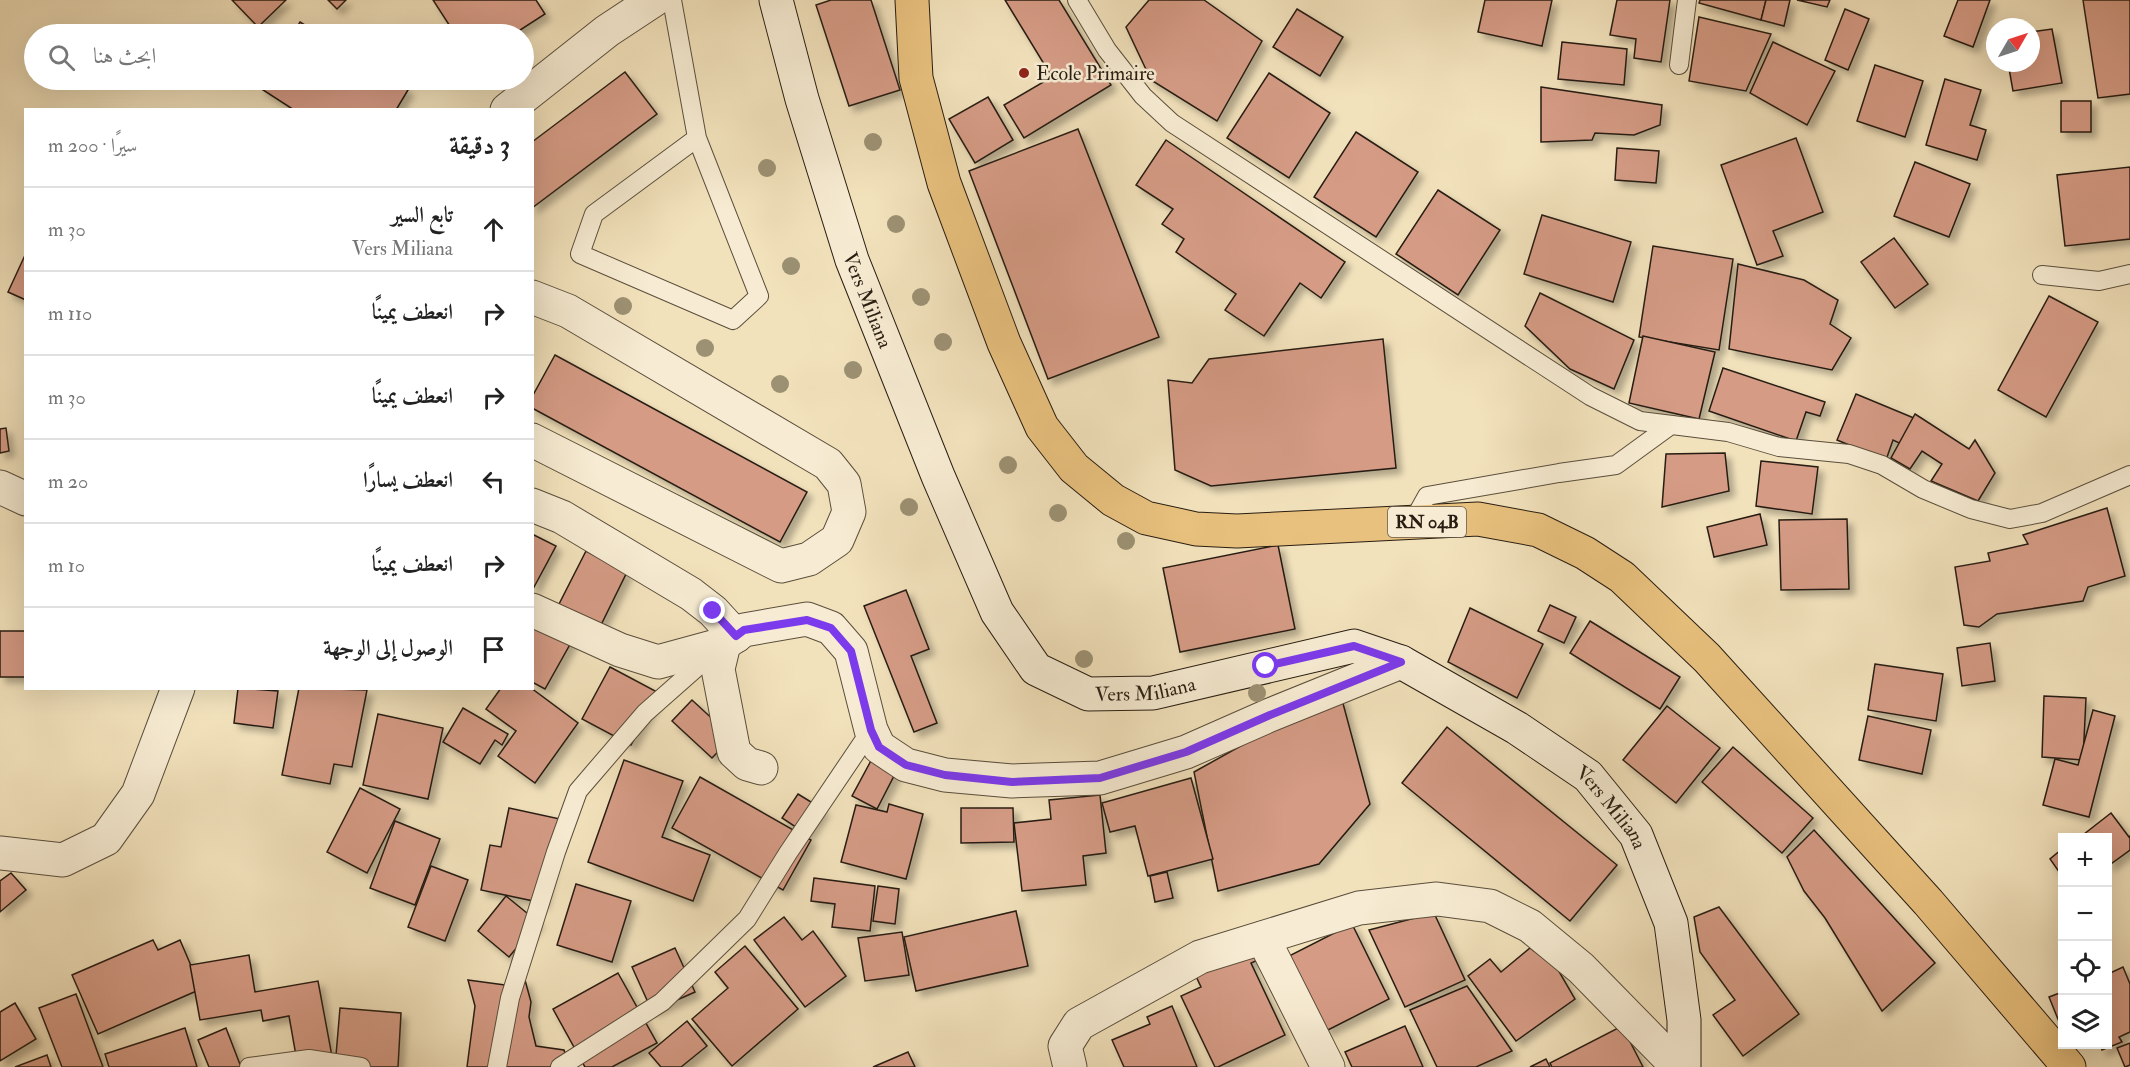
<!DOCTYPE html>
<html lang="ar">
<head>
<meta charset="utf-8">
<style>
  :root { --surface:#fff; --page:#f6f6f6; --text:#222; --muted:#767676; --line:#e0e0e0 }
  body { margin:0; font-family:"IM FELL Double Pica",Amiri,serif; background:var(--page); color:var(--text); direction:rtl }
  .controls { position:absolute; right:18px; bottom:18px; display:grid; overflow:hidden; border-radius:0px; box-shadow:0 6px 24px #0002 }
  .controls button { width:54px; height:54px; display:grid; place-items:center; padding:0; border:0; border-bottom:2px solid var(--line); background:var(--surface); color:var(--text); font:30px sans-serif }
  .compass { position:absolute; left:1986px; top:18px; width:54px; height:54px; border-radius:50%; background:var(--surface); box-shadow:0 6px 24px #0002; rotate:51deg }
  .stop { position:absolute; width:18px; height:18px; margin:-14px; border:4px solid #7c3aed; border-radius:50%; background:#fff }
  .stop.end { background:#7c3aed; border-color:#fff; box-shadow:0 2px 6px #0008 }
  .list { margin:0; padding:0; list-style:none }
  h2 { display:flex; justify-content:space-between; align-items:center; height:78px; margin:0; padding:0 24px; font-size:26px }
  h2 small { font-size:20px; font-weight:400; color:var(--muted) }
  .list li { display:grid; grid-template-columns:39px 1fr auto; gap:18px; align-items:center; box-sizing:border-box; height:84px; padding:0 24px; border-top:2px solid var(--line) }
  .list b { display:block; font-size:22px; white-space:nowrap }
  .list p { margin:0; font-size:20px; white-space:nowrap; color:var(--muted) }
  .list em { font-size:20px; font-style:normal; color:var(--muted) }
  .icon { flex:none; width:33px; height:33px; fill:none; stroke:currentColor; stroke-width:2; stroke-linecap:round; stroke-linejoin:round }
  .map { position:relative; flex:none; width:2130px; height:1067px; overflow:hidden; direction:ltr }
  .search { position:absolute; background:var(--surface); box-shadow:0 6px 24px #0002; left:24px; top:24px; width:510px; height:66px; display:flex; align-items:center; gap:15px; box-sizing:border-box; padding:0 21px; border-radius:33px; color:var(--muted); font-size:22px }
  .panel { position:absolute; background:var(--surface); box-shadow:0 6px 24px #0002; left:24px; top:108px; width:510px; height:582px; border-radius:0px; direction:rtl }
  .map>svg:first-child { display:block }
</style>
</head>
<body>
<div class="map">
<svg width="2130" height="1067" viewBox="0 0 2130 1067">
  <defs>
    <filter id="shadow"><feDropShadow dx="5.5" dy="5.5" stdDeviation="3" flood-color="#0004"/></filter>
  </defs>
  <rect width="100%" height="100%" fill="#f2e2bc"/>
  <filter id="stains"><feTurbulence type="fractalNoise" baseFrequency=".00333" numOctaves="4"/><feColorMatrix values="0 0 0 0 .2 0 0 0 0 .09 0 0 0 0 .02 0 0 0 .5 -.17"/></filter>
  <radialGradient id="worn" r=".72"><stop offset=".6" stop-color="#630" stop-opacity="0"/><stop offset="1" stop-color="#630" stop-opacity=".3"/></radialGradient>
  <g fill="#d59b85" stroke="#281d12" stroke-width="1.5" filter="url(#shadow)">
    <polygon points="232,0 286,0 258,27"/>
    <polygon points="328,0 346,0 337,9"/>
    <polygon points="433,0 536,0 545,14 514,34 455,34"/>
    <polygon points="831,0 871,0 900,90 849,106 816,5"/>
    <polygon points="1005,0 1059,0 1111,85 1024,138 1004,105 1052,77"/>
    <polygon points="1149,0 1204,0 1262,41 1217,121 1151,80 1126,27"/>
    <polygon points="1485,0 1552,0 1542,46 1478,32"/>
    <polygon points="1617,0 1670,0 1661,62 1634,58 1636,39 1610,35"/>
    <polygon points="1700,0 1766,0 1761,20 1699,3"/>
    <polygon points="1766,0 1790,0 1784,26 1761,20"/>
    <polygon points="1797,0 1830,0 1827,7"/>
    <polygon points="1958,0 1990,0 1973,47 1944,36"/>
    <polygon points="2083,0 2130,0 2130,94 2098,98"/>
    <polygon points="1297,9 1343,37 1320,76 1273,47"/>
    <polygon points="1845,9 1869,19 1848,70 1825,60"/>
    <polygon points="1699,17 1771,34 1746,91 1689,81"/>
    <polygon points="300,22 319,34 293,34"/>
    <polygon points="2052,29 2062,83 2013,91 2008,63 2031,63 2031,32"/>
    <polygon points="1562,42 1627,49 1624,85 1558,79"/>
    <polygon points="1773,42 1835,71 1807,125 1750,93"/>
    <polygon points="1875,65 1923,81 1905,137 1857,121"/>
    <polygon points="625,72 657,114 532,208 532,142"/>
    <polygon points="1269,73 1330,113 1289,178 1227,138"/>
    <polygon points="1945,79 1981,90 1970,125 1986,130 1977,160 1926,145"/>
    <polygon points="265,80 390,80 408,90 396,110 294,110 260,88"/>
    <polygon points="1541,87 1662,105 1660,125 1634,135 1595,133 1592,140 1541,142"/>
    <polygon points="988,97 1013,140 975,163 949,119"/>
    <rect x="2061" y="101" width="30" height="31"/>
    <polygon points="1078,129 1159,337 1048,379 969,171"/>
    <polygon points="1356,132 1418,172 1376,237 1314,197"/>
    <polygon points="1796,138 1823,212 1773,231 1783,256 1757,265 1721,165"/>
    <polygon points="1166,140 1345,262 1321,298 1300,283 1264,336 1225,310 1236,294 1176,252 1184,239 1162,224 1173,209 1136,185"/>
    <polygon points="1617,148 1659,151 1656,183 1615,180"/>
    <polygon points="1915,162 1970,184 1949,237 1894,216"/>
    <polygon points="2130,167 2130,239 2065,246 2057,175"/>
    <polygon points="1438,190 1500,230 1458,295 1396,254"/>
    <polygon points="1542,215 1631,242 1613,302 1524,274"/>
    <polygon points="1894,238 1928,284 1895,308 1861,262"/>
    <polygon points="1653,246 1733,259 1719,350 1639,337"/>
    <polygon points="26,253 26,300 8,292"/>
    <polygon points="1738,264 1804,280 1838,300 1830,324 1851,338 1832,370 1729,349"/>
    <polygon points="1540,293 1634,340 1614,389 1570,369 1525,326"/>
    <polygon points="2049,296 2098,322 2046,417 1998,390"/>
    <polygon points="1643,336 1715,352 1699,419 1629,403"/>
    <polygon points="1383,339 1396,468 1211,486 1175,470 1168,380 1192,383 1209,359"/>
    <polygon points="555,355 807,492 780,542 532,408 532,397"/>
    <polygon points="1723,368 1825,402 1820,416 1806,412 1796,441 1709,411"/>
    <polygon points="1856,394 1921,421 1910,448 1893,440 1886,460 1837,440"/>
    <polygon points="1915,414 1969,449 1975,440 1995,473 1978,501 1931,481 1942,464 1922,451 1910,469 1891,458"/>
    <polygon points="6,428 9,451 0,453 0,429"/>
    <polygon points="1725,453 1729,491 1662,507 1666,454"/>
    <polygon points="1761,461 1818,467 1812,514 1756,506"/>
    <polygon points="2107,508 2125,576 2088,587 2083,601 1997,614 1979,627 1964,625 1955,567 1990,561 1988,553 2028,544 2023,535"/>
    <polygon points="1760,514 1767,545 1714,557 1707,527"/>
    <polygon points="1847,519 1849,589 1781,590 1779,520"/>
    <polygon points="532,534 556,546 533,589 532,589"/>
    <polygon points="1278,545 1295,629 1180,652 1163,568"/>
    <polygon points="586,551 627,572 597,633 555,612"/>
    <polygon points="906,590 929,649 911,656 937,723 914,732 864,606"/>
    <polygon points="1550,605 1576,617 1564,643 1538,631"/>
    <polygon points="1470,608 1543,644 1517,698 1448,662"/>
    <polygon points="532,616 573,639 545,689 532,682"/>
    <polygon points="1590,621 1680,677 1660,709 1570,653"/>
    <rect x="0" y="631" width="26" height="46"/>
    <polygon points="1990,643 1995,681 1962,686 1957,648"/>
    <polygon points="1875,664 1943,674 1936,721 1868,710"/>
    <polygon points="610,667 659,693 631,745 582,719"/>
    <polygon points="238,688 278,691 273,728 234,723"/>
    <polygon points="299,688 367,690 352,767 334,764 330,784 282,775"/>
    <polygon points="501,688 531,688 578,723 535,783 498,756 516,731 486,709"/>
    <polygon points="1341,696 1370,804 1319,864 1218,891 1194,772 1273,728"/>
    <polygon points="2044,696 2086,698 2083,760 2042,757"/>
    <polygon points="692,700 732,737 712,758 672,721"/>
    <polygon points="1667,706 1720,748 1676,803 1623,760"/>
    <polygon points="463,708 508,734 502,745 495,740 480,764 443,742"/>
    <polygon points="2093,710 2115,716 2089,817 2043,805 2055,759 2078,765"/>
    <polygon points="378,714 443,728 428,799 363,785"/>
    <polygon points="1868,716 1931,730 1922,774 1859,760"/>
    <polygon points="1447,727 1617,865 1570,921 1402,783"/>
    <polygon points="1733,747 1813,818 1782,853 1702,782"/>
    <polygon points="873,757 897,770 877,809 852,796"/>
    <polygon points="624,760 683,781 662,837 710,855 693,901 588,862"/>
    <polygon points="700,777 811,840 783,890 672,828"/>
    <polygon points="1191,778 1213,859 1148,876 1135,826 1110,832 1102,803"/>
    <polygon points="360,788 400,809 367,873 327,852"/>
    <polygon points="798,794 824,810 808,835 782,818"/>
    <polygon points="1100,795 1106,853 1083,856 1086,885 1022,891 1014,823 1051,819 1049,800"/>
    <polygon points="889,804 923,814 906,879 841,862 856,805 887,812"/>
    <polygon points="509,808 560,819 543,903 481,890 490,845 501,847"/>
    <polygon points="961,808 1013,808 1014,842 961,843"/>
    <polygon points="2111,813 2129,837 2130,836 2130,850 2108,866 2108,838 2079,838"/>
    <polygon points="395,821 440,839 415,905 370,888"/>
    <polygon points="1814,830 1935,963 1882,1011 1825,918 1804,891 1787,857"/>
    <polygon points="2062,849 2062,876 2050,859"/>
    <polygon points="431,866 468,880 445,941 408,927"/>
    <polygon points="1167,872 1173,898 1155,902 1150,876"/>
    <polygon points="11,873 26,890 0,912 0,881"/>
    <polygon points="814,878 875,886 870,931 832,927 835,904 811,901"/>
    <polygon points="576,884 631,901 612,962 557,945"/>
    <polygon points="878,886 899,889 895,924 873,921"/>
    <polygon points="506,896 538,922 509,957 478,931"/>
    <polygon points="1719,907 1799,1014 1743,1056 1713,1015 1735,1000 1700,952 1694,917"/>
    <polygon points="1016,911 1028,966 916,991 904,937"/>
    <polygon points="1434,913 1465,980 1405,1007 1369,930"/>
    <polygon points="784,917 802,940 813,931 846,976 805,1007 754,940"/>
    <polygon points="1352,924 1389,999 1326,1031 1289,956"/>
    <polygon points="902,932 909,975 865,981 858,938"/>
    <polygon points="153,940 158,950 180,940 201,989 98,1034 72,975"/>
    <polygon points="1254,944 1260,959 1251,963 1285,1035 1218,1067 1215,1067 1181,996 1201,987 1194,972"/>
    <polygon points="745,946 798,1009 732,1066 692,1019 728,988 715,972"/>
    <polygon points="675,948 695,992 652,1011 632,967"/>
    <polygon points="1530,948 1557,968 1575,999 1516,1041 1468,976 1490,959 1501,972"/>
    <polygon points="249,955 255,992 318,981 334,1067 298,1067 289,1016 263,1021 261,1010 200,1020 190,965"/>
    <polygon points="2123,967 2130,984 2130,1032 2119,1037 2122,1042 2102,1050 2100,1044 2108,1044 2108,974"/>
    <polygon points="618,973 657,1043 612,1067 585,1067 553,1009"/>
    <polygon points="468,980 505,985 525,980 531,1002 529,1017 536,1046 564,1050 569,1067 467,1067 475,1006"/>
    <polygon points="1467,986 1512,1051 1476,1067 1437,1067 1410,1010"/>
    <polygon points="2062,992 2062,1029 2049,997"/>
    <polygon points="76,994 103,1067 62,1067 39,1008"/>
    <polygon points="15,1003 36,1039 0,1061 0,1012"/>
    <polygon points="1172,1006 1197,1067 1124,1067 1112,1040 1150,1024 1147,1017"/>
    <polygon points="340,1008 401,1013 398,1067 335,1067"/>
    <polygon points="687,1021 707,1046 681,1067 661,1067 649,1053"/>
    <polygon points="1405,1026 1423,1067 1352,1067 1345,1052"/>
    <polygon points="1622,1026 1643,1067 1552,1067 1550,1063"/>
    <polygon points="185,1028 197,1067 109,1067 105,1054"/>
    <polygon points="226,1028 241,1067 209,1067 198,1040"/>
    <polygon points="2130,1043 2130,1065 2125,1067 2117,1048"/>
    <polygon points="908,1052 915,1067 873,1067"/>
    <polygon points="47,1055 51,1067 15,1067"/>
    <polygon points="1546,1059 1550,1067 1530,1067"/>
  </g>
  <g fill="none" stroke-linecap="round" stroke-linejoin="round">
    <defs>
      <g id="lane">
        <polyline points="672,0 697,138 759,296 733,320 580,254 594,214 697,138"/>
        <polyline points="1077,0 1107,50 1143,96 1172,123 1590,396 1640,421 1728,432 1779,447 1849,454 1882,465 1923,489 1971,509 2010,519 2042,513 2130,475"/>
        <polyline points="1679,65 1687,0"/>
        <polyline points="2042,275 2099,281 2130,274"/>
        <polyline points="1412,523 1427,496 1559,473 1616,465 1671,425"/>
        <polyline points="249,1067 309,1059 361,1067"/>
        <polyline points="497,1067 510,998 556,852 578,791 645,713 713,653"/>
        <polyline points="560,1067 662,1002 747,919 788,853 871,730"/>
      </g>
      <g id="street">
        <polyline points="507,110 607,31 654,0"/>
        <polyline points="532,297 568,311 828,464 844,484 849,512 837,540 809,559 781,566 532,440"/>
        <polyline points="0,487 26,499"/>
        <polyline points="532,505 562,517 691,594 713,611 736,636"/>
        <polyline points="532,610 620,650 658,662 724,644"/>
        <polyline points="761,768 747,764 734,752 718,669 724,644 744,630 807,619 831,628 851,651 871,730 879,747 906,765 945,775 1012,781 1100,778 1186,752 1270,715 1401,662"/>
        <polyline points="0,853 63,860 106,839 138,794 178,688"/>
        <polyline points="1263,938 1328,1067"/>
        <polyline points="1070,1067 1065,1046 1079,1024 1200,957 1359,908 1437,899 1490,906 1530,926 1581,968 1678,1067"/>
      </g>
      <g id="secondary">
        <path id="s1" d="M776,0L802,99L852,260L938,476L997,612L1036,669L1088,694L1153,693L1354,646L1401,662L1517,728L1588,776L1636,835L1671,923L1684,1020V1067"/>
      </g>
      <polyline id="primary" points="912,0 916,78 944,183 1004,343 1042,427 1074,468 1113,500 1146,518 1196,529 1237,531 1478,519 1538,530 1585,553 1622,577 1707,658 1928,902 2069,1067"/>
    </defs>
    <use href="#lane" stroke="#5a4e3c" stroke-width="20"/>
    <use href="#street" stroke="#5a4e3c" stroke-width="35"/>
    <use href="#secondary" stroke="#281d12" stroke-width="35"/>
    <use href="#primary" stroke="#281d12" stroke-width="35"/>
    <use href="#lane" stroke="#f7ecd3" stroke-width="18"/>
    <use href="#street" stroke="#f7ecd3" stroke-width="33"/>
    <use href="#secondary" stroke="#f7ecd3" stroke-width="33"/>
    <use href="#primary" stroke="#e9c17e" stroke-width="33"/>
  </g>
  <g fill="#9c9173">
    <circle cx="873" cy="142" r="9"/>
    <circle cx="767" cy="168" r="9"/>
    <circle cx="896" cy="224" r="9"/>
    <circle cx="791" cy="266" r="9"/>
    <circle cx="921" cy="297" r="9"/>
    <circle cx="623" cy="306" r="9"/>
    <circle cx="943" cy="342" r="9"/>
    <circle cx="705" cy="348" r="9"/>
    <circle cx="853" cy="370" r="9"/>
    <circle cx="780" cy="384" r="9"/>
    <circle cx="1008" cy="465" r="9"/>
    <circle cx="909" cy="507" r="9"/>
    <circle cx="1058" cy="513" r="9"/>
    <circle cx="1126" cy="541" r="9"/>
    <circle cx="1084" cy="659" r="9"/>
    <circle cx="1257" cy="693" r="9"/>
  </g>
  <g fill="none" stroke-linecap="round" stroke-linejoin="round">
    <polyline stroke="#7c3aed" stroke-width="8" points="713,611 736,636 744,630 807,620 831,628 851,651 871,730 879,747 906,765 945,775 1012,782 1100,778 1186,752 1270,715 1401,662 1354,646 1266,666"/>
  </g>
  <circle fill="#8f2418" stroke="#f7ecd3" stroke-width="2" cx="1024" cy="73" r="6"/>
  <g text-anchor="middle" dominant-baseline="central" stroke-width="5" stroke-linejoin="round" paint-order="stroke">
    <rect fill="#f7ecd3" stroke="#665b4c" stroke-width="1.5" x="1388" y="507" width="78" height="30" rx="4.5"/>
    <g font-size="18" font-weight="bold" fill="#281d12">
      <text x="1427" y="522">RN 04B</text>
    </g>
    <g font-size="20" fill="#281d12" stroke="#f7ecd3" text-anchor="start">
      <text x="1036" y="73">Ecole Primaire</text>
    </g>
    <g font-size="20" fill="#281d12" stroke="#f7ecd3">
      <text stroke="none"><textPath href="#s1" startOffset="314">Vers Miliana</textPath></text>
      <text stroke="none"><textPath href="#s1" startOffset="836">Vers Miliana</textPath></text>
      <text stroke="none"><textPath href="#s1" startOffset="1358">Vers Miliana</textPath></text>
    </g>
  </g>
  <rect width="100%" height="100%" filter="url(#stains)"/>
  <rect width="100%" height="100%" fill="url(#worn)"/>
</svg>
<div class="controls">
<button>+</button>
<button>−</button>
<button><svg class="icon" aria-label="locate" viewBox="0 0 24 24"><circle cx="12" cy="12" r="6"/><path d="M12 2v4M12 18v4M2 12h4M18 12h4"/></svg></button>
<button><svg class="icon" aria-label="layers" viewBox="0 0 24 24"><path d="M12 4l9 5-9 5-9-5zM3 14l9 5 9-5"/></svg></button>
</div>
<svg class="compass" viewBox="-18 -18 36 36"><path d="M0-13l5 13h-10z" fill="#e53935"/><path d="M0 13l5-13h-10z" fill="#767676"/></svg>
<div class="stop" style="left:1266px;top:666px"></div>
<div class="stop end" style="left:713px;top:611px"></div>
<div class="search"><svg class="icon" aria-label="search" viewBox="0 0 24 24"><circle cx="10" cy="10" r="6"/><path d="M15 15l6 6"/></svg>ابحث هنا</div>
<section class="panel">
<h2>3 دقيقة<small>سيرًا · 200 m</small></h2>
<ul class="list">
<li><svg class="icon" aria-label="ahead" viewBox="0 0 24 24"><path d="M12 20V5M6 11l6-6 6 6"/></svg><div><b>تابع السير</b><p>Vers Miliana</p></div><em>30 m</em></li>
<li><svg class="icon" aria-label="right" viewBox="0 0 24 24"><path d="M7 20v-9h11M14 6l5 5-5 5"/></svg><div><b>انعطف يمينًا</b></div><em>110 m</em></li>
<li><svg class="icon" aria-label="right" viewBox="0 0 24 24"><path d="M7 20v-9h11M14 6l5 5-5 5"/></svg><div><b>انعطف يمينًا</b></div><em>30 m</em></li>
<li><svg class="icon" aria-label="left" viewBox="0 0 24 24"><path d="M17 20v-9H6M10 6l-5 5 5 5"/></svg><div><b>انعطف يسارًا</b></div><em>20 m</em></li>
<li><svg class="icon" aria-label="right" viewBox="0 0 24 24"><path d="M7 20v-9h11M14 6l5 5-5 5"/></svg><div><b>انعطف يمينًا</b></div><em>10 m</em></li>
<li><svg class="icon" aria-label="arrive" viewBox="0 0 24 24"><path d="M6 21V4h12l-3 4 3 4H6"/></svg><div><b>الوصول إلى الوجهة</b></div></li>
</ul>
</section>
</div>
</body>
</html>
